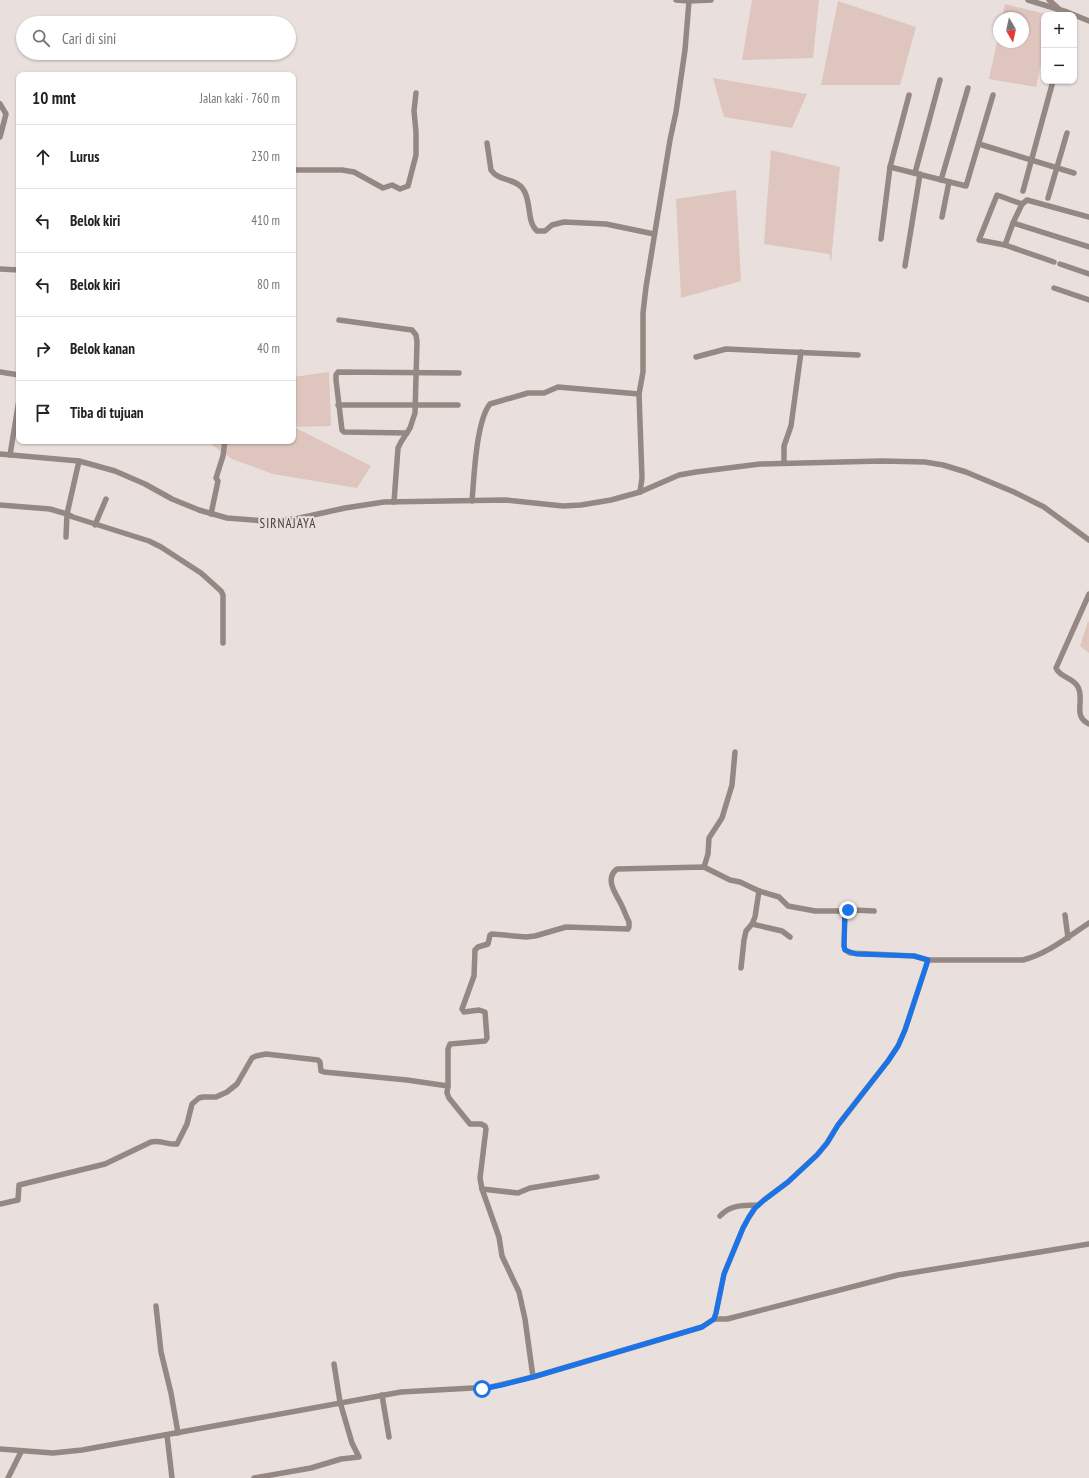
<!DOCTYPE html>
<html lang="id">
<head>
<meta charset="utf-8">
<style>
  :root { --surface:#fff; --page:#f2f2f2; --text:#222; --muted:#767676; --line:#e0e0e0 }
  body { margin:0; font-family:"PT Sans Narrow",sans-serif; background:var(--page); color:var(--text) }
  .controls { position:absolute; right:12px; top:12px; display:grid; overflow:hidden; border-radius:8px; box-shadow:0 1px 3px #0004 }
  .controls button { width:36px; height:36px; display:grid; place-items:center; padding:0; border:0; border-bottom:1px solid var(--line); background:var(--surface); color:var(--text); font:20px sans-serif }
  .compass { position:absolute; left:993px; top:12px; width:36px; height:36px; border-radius:50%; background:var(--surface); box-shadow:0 1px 3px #0004; rotate:171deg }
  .stop { position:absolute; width:12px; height:12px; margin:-9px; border:3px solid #1a73e8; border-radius:50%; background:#fff }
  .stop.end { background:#1a73e8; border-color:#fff; box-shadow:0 1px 4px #0008 }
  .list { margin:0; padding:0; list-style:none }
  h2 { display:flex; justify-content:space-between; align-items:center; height:52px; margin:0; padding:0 16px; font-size:17px }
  h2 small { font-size:13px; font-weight:400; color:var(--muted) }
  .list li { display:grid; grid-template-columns:26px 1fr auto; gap:12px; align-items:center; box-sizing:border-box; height:64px; padding:0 16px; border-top:1px solid var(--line) }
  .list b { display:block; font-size:15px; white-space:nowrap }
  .list em { font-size:13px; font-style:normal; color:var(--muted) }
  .icon { flex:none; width:22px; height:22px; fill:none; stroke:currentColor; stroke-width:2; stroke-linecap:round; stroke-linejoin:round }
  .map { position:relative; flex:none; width:1089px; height:1478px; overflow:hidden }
  .search { position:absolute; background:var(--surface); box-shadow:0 1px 3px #0004; left:16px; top:16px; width:280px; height:44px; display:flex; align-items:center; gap:10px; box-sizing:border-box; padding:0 14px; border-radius:22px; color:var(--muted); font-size:15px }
  .panel { position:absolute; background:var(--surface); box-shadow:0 1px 3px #0004; left:16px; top:72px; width:280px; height:372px; border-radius:8px }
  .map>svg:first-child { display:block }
</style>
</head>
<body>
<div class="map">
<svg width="1089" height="1478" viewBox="0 0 1089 1478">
  <rect width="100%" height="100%" fill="#e9e0dd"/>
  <g fill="#dec5be">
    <polygon points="752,0 819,0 813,58 742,60"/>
    <polygon points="838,1 916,27 900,85 821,85"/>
    <polygon points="1005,4 1050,15 1044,15 1044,50 1036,87 989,79 999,32 999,42 1023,42 1023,18 1002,18"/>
    <polygon points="713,78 807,94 792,128 724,117"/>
    <polygon points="771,150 840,167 831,262 829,254 764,244"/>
    <polygon points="736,190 741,281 681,298 676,199"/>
    <polygon points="329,372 331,426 294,427 371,466 357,488 273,474 232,459 207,441 293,441 293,377"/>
    <polygon points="1088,621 1089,623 1089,653 1080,646"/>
  </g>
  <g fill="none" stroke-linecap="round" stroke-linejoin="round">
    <g stroke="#958883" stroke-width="5.5">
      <polyline points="676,0 689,1 711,0"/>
      <polyline points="1028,0 1067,12 1089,21"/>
      <polyline points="1049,0 1058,8"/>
      <polyline points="0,104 6,114 0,137"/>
      <path d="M487,143L491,170C499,182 516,178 523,189C532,201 526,221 537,231H545L552,225L564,222L606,224L654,234"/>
      <polyline points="979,144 1074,173"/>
      <polyline points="890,167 966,186 993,95"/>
      <polyline points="293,170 342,170 354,172 383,188 392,185 400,189 408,186 416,155 416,132 414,111 416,93"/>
      <polyline points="915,173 940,80"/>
      <polyline points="941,180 968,88"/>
      <polyline points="1023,191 1053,81"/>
      <polyline points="1048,198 1067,133"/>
      <polyline points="942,217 949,182"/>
      <polyline points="1089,217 1027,200 1022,204 1013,223 1089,247"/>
      <polyline points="1013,223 1005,245 1054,262"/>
      <polyline points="881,239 890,167 909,95"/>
      <polyline points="1005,245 979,240 997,195 1022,204"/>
      <polyline points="1060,264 1089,274"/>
      <polyline points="905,266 920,174"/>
      <polyline points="0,269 19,270"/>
      <polyline points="1054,288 1089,300"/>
      <polyline points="339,320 412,330 416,335 417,342 415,413 410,428 401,442 398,448 394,502"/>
      <polyline points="696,357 726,349 858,355"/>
      <polyline points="0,372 19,375"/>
      <polyline points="338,405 458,405"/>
      <polyline points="407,433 344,432 342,430 336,380 336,375 338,372 459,373"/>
      <polyline points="0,454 79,461 115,471 145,484 172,499 199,510 227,518 265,521 295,519 345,508 384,502 506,500 563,506 581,505 611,500 640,492 679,475 696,472 760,464 881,461 925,462 943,465 966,472 1014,492 1044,507 1089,540"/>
      <polyline points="10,455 19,400"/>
      <polyline points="79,461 67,514 73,517 149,541 161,547 201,573 221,591 223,595 223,643"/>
      <polyline points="784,462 784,446 791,426 801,352"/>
      <polyline points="640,492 642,478 639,394 643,372 643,313 646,287 670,140 676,112 685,50 689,1"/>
      <path d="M472,501C474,478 476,421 490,404L528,393H544L558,387L639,394"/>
      <polyline points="0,505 50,509 67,514 66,537"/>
      <polyline points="211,514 218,481 216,478 223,456 225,441"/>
      <polyline points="95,525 106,499"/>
      <path d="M1089,594L1056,668C1060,678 1073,677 1078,687C1085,700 1072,716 1089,724"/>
      <polyline points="704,867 708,854 709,838 722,818 732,785 735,752"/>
      <polyline points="845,911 853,910 874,911"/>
      <polyline points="1065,915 1068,938"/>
      <polyline points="752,924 782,931 790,937"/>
      <polyline points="741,968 744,940 746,931 752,924 755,917 759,891"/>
      <path d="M448,1086V1049L450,1044L485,1041L487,1038L485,1012L479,1010L464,1012L462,1009L474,976L475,950L478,947L488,944L490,935L492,934L526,937L535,936L566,927L628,929L629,927V922C626,916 624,910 621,904C616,894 604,879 617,869L704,867L730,880L740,882L759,891L779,897L788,906L815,911H845L844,946L845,950L850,953L914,956L928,960"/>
      <polyline points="482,1189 518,1193 530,1188 597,1177"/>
      <path d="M0,1204L18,1200L19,1185L105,1164L151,1142C161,1140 168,1145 177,1144L187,1124L192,1104L199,1098L203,1097H216L227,1092L237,1084L252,1058L256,1056L266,1054L318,1060L320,1062L321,1071L324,1072L407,1080L448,1086L447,1093L449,1098L470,1124H481L485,1126L486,1129L480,1178L482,1189L499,1237L502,1256L519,1292L525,1319L533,1377"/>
      <path d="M720,1216C731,1204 743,1206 758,1205"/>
      <polyline points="156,1306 161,1352 171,1393 178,1433"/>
      <polyline points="714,1319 727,1319 898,1275 1089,1244"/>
      <polyline points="382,1395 389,1437"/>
      <polyline points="167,1435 172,1478"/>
      <path d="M0,1449L53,1453L82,1450L401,1392L491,1387L533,1377L702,1327L714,1319L716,1313L724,1274L743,1228L749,1217L755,1208L764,1200L788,1182L817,1155L827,1143L838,1125L888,1061L898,1046L905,1030L928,960H1023C1047,954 1068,937 1089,923"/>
      <polyline points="8,1478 21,1452"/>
      <polyline points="254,1478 311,1468 341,1459 359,1457 352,1443 340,1402 334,1364"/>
    </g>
  </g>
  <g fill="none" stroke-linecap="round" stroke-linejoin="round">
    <polyline stroke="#1a73e8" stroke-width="5" points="482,1389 502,1385 533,1377 702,1327 714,1319 716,1313 724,1274 743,1228 749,1217 755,1208 764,1200 788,1182 817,1155 827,1143 838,1125 888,1061 898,1046 905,1030 928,960 914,956 856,954 845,950 844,946 845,911 848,910"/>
  </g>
  <g text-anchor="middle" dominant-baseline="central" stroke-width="4" stroke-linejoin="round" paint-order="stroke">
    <g font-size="13" letter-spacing="1" fill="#433b39" stroke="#e9e0dd">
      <text x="288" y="523">SIRNAJAYA</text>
    </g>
  </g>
</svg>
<div class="controls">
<button>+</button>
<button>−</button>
</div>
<svg class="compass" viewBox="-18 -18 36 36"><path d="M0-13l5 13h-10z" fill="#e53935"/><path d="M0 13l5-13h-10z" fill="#767676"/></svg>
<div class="stop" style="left:482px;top:1389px"></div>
<div class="stop end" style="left:848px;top:910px"></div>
<div class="search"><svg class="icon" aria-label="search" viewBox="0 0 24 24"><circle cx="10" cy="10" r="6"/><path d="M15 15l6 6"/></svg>Cari di sini</div>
<section class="panel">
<h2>10 mnt<small>Jalan kaki · 760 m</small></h2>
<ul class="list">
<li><svg class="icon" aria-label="ahead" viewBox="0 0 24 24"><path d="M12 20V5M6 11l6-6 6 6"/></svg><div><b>Lurus</b></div><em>230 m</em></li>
<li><svg class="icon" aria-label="left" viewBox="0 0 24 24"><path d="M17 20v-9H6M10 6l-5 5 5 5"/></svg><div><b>Belok kiri</b></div><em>410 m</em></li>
<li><svg class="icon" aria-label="left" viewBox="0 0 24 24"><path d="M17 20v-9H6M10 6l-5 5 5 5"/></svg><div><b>Belok kiri</b></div><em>80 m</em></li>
<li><svg class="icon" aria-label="right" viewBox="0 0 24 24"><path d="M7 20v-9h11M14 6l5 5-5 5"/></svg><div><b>Belok kanan</b></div><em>40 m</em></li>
<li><svg class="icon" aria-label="arrive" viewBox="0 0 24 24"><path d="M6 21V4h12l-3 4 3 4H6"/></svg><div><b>Tiba di tujuan</b></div></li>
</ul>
</section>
</div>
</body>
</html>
